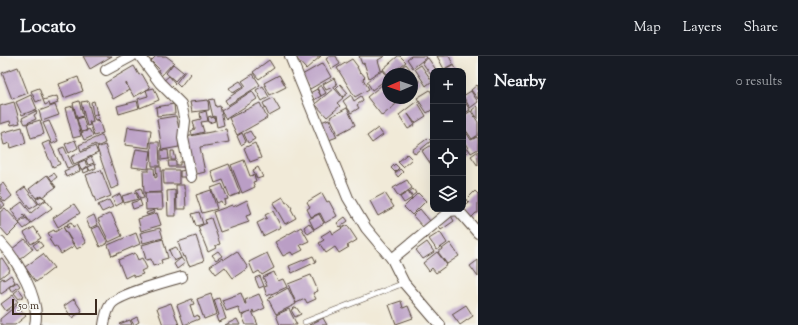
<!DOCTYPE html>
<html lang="en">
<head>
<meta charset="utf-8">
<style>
  :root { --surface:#171b24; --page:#20242c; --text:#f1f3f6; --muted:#9ea1a6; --line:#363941 }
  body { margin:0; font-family:"Sorts Mill Goudy",serif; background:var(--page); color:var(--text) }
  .controls { position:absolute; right:12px; top:12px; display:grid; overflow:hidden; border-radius:8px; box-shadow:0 4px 16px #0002 }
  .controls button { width:36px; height:36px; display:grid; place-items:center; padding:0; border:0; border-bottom:1px solid var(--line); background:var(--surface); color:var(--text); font:20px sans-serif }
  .compass { position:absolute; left:382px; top:12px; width:36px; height:36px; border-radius:50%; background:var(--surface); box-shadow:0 4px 16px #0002; rotate:268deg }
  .scale { position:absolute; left:12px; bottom:10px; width:85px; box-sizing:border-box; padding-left:4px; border:2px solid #3b2a1e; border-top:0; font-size:11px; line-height:14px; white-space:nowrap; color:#3b2a1e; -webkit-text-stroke:3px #f6f6f2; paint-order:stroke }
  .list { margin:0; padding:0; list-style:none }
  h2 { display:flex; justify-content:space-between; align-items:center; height:52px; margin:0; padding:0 16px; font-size:17px }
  h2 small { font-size:13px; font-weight:400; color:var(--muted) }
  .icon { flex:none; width:22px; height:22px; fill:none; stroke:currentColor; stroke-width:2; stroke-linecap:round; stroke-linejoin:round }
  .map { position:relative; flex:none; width:478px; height:269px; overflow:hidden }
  header { display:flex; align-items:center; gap:24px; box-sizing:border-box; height:56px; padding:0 20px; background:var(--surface); border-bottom:1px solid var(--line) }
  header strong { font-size:19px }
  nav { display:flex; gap:22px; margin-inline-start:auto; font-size:14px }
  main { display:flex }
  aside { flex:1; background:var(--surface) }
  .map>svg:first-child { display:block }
</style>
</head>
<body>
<header>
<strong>Locato</strong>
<nav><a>Map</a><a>Layers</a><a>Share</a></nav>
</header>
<main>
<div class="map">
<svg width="478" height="269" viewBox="0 0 478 269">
  <rect width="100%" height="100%" fill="#f6f6f2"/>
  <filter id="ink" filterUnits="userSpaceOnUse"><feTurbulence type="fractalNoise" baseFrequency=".025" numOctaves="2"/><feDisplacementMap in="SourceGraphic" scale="8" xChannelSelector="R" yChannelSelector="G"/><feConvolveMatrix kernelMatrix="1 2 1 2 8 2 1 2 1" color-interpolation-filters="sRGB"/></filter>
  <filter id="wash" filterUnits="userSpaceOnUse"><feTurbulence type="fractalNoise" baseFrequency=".012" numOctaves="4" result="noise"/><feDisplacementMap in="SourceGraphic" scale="16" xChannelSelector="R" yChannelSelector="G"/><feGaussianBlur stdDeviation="0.9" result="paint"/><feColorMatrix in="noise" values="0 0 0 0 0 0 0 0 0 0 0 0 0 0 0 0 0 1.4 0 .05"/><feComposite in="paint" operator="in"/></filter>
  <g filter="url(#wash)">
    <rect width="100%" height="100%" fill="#f1ead8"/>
    <g id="blocks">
      <g fill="#ba9ec5">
        <polygon points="83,0 112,0 90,13"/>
        <polygon points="156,0 166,0 174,6 161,20 157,16 159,13 151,5"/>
        <polygon points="294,0 321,0 306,13"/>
        <polygon points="330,0 336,0 340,8 332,13 326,3"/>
        <polygon points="359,0 385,0 378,4 381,14 369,22 364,7 362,8"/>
        <polygon points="398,0 400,0 406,6 391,18 387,18 383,13"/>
        <polygon points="411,0 426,0 427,1 413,12 407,3"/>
        <polygon points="437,0 449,0 453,8 444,13"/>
        <polygon points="428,2 437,15 433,15 433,18 431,19 422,6"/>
        <polygon points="352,3 358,11 357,11 360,17 361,16 365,21 363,23 369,33 355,41 337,12"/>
        <polygon points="269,4 274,12 259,23 253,16"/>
        <polygon points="323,7 331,21 310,33 302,19"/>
        <polygon points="173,8 183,16 175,25 166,17"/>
        <polygon points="406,8 420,26 412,32 412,18 393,17"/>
        <polygon points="421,9 432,25 426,30 415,13"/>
        <polygon points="454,9 457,15 443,15"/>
        <polygon points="134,10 139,19 142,18 150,32 134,41 126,27 129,34 113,43 105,27"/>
        <polygon points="18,11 28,37 12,43 2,17"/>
        <polygon points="186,14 190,18 180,31 176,27"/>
        <polygon points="383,14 388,22 372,34 367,26"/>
        <polygon points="253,18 260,29 228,49 225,44 246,30 242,25"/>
        <polygon points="279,19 286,31 270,39 264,27"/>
        <polygon points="169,20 175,27 169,33 163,25"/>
        <polygon points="78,21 83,35 64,42 59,28"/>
        <polygon points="334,22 337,29 326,34 323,28"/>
        <polygon points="388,24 388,42 403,42 382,60 367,41"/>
        <polygon points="240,25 244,30 233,37 229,32"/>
        <polygon points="340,28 348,37 343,41 336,32"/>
        <polygon points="321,29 326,37 321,40 317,32"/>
        <polygon points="477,29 478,30 478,43 471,34"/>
        <polygon points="263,30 269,41 262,45 256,34"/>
        <polygon points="39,32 43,43 36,46 31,35"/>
        <polygon points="154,32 159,44 140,52 138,43 148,40 146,34"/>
        <polygon points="334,32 343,42 337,47 340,50 327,61 315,48"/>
        <polygon points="317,33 321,40 314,44 310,37"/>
        <polygon points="430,34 433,40 433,53 427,57 417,42"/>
        <polygon points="252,35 257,43 226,63 221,55"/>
        <polygon points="471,35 478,46 470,52 463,40"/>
        <polygon points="31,39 37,53 22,59 16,46"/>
        <polygon points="351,39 354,45 361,40 363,44 357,49 359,52 351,57 343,45"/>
        <polygon points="57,40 58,44 57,45 58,47 50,50 49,47 45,49 43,44"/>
        <polygon points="273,42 280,54 269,60 263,47"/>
        <polygon points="214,43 216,51 220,50 224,69 217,71 215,60 213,61 209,44"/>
        <polygon points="463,43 470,54 463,58"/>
        <polygon points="208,44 209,54 192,56 190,46"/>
        <polygon points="79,45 83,60 77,62 73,47"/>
        <polygon points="88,45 93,65 89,66 90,69 87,70 81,46"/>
        <polygon points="94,45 97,58 93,59 91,46"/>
        <polygon points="137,45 139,52 119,58 117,50"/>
        <polygon points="417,45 426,60 415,67 408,58 415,69 408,73 399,59"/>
        <polygon points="14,46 20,67 11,69 10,65 0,68 0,50"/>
        <polygon points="260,47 267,62 237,79 229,62"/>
        <polygon points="174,48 175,58 157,60 156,51"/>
        <polygon points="55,49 59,59 42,65 39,55"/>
        <polygon points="73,50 81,80 73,82 65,52"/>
        <polygon points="477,50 478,51 478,63 472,54"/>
        <polygon points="347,52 355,69 338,78 330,61"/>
        <polygon points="36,55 37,57 34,59 36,63 25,68 22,62"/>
        <polygon points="206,55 208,65 201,66 204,76 192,79 191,75 195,73 193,65 201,63 200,57"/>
        <polygon points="471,55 478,66 478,79 472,83 463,70 463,60"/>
        <polygon points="98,58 99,63 95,64 93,60"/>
        <polygon points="176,60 181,81 178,81 179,91 162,94 157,63"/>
        <polygon points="211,60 211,62 214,61 215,65 209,67 208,61"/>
        <polygon points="83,61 87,75 81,76 77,63"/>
        <polygon points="329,63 337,81 329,84 321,66"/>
        <polygon points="40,64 44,78 31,82 27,68"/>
        <polygon points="99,64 103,77 94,80 90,67"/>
        <polygon points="49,65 58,85 52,88 43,67"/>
        <polygon points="22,71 26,87 11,92 10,87 4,89 1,77"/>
        <polygon points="128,71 151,74 149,92 125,89"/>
        <polygon points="378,72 383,79 372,87 367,80"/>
        <polygon points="89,73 93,80 84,84 81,77"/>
        <polygon points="226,73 229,86 200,91 205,116 193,119 185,81"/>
        <polygon points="464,73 471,84 477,81 478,83 478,93 471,97 463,84 463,74"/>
        <polygon points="250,75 255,83 248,87 244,78"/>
        <polygon points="242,77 246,86 241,89 237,80"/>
        <polygon points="102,79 105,87 97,91 95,88 81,95 79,89"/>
        <polygon points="428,82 431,85 415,98 412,94"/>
        <polygon points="75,84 78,92 69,97 65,88"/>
        <polygon points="49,85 60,108 53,111 42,88"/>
        <polygon points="151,86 159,86 160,110 152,110"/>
        <polygon points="255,87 261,102 250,106 244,92"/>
        <polygon points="433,88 433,114 431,111 432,110 422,95"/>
        <polygon points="463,88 468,96 463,100"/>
        <polygon points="105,89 119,130 111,133 97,92"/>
        <polygon points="95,90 98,97 74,108 71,101"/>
        <polygon points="64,91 73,110 67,112 59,93"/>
        <polygon points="136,93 151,95 148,113 132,111"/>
        <polygon points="161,94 168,94 169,103 161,104"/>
        <polygon points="171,95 174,95 176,104 171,104"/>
        <polygon points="478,95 478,110 471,100"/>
        <polygon points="407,98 412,103 403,111 398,106"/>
        <polygon points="91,101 94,107 88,109 86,104"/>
        <polygon points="85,104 87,111 81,114 78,107"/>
        <polygon points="244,104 250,120 254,119 256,125 253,126 255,131 242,137 231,109"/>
        <polygon points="168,105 176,105 176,109 180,109 180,106 184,106 184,111 169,111"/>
        <polygon points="95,108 96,112 90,115 88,111"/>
        <polygon points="229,108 240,137 230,141 223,124 215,127 211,115"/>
        <polygon points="395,108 399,112 395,116 391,112"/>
        <polygon points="78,109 80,115 66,121 64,115"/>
        <polygon points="88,111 89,115 84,117 83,114"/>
        <polygon points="156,111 161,111 162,136 144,137 143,115 149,115 149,112 154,112 155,122 157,121"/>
        <polygon points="258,111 263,121 257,123 253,114"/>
        <polygon points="400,113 403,116 398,121 395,117"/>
        <polygon points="101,114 111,140 96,146 86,119"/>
        <polygon points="163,114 179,114 179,128 164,128"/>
        <polygon points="187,114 187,121 180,121 180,115"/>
        <polygon points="54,117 57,121 52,125 49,120"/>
        <polygon points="47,119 56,131 42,141 41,139 36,142 29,133"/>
        <polygon points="407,124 412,132 399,141 393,132"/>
        <polygon points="3,127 12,140 5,146 0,140 0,129"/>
        <polygon points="222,128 228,143 224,144 225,148 223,149 221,145 217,147 211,132"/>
        <polygon points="176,129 184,129 184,133 185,133 186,153 177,153"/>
        <polygon points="25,131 38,148 30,153 17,137"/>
        <polygon points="141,132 144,142 140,143 136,134"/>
        <polygon points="413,133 416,137 412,140 409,136"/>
        <polygon points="175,134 176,160 168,160 167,135"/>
        <polygon points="211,134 217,153 202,157 196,139"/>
        <polygon points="475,135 478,138 478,157 476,157 471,162 462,154 469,147 466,144"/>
        <polygon points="136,136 138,143 124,147 122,140"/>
        <polygon points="408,136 412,142 404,147 400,141"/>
        <polygon points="145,137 162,137 163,153 146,154"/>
        <polygon points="322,137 327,146 329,145 337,160 325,167 320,157 311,161 307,153 310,151 307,146"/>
        <polygon points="385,137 394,151 378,160 370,145"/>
        <polygon points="418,137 426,145 412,159 404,151"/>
        <polygon points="120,138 123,146 116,150 112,142"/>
        <polygon points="41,140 46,143 39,148 36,143"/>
        <polygon points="283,141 286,147 288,146 292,152 291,153 296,162 285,168 273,147"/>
        <polygon points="0,142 5,149 0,153"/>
        <polygon points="46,144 52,152 31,167 24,158 23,159 25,161 19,165 11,154 22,146 31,157"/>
        <polygon points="109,144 113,151 102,156 98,149"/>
        <polygon points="140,144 142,150 133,153 131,147"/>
        <polygon points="247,144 252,158 246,160 249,166 220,176 213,156 232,149 233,151"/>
        <polygon points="74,148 80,157 58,171 53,162"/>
        <polygon points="5,152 20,168 8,180 0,171 0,156"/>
        <polygon points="420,153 430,165 423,171 413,160"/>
        <polygon points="154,154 155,156 147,159 146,157"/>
        <polygon points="273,155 281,171 263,180 257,167 267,162 265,159"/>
        <polygon points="199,156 203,168 196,170 192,158"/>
        <polygon points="111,157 122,180 109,186 98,163"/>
        <polygon points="157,157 161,169 141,175 138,163"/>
        <polygon points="319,158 324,167 314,173 309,163"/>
        <polygon points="450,158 454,165 441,174 437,168"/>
        <polygon points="94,159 98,169 90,172 86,163"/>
        <polygon points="345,161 348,165 340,171 337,167"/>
        <polygon points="26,162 31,168 24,173 19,167"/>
        <polygon points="211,162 220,188 215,190 216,192 208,196 198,171 207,167 206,167 205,164"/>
        <polygon points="71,166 73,171 76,169 86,187 77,193 63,171 66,169 67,172 69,171 67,168"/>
        <polygon points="309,167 314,174 308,178 304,171"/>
        <polygon points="347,169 357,184 347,190 349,191 339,197 335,191 326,197 319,187 324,184 321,180 331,174 333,178"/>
        <polygon points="99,170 108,187 100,191 92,173"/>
        <polygon points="34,171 41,182 31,188 24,177"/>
        <polygon points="63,171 74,190 61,198 56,190 54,191 49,183 51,182 48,177 54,174 55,176"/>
        <polygon points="301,171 309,185 300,189 303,194 293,199 291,196 283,200 275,186"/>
        <polygon points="160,172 163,182 143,187 140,177"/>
        <polygon points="440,176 447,187 437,194 429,183"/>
        <polygon points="136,177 140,188 112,200 108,189"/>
        <polygon points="196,180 204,205 189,210 185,200 183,201 178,186"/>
        <polygon points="25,183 33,193 19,204 12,193"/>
        <polygon points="163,183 168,202 161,204 162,207 153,210 151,203 146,204 142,189"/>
        <polygon points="39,185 43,190 37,194 33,189"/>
        <polygon points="427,186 434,196 423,203 416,194"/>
        <polygon points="450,187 459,200 447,208 438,196"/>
        <polygon points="176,191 181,202 174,205 169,194"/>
        <polygon points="218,195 222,200 216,204 212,199"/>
        <polygon points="237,195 248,212 233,222 225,211 216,218 210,210 222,202 223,204"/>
        <polygon points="437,196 447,209 436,217 432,212 429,215 423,207"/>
        <polygon points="135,197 138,204 142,202 147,212 141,215 143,218 135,221 133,218 125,222 118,204"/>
        <polygon points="267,197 274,212 262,219 259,215 254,218 249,206"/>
        <polygon points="43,198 54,212 36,226 25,211"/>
        <polygon points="313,200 316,206 292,217 289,210"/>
        <polygon points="2,202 10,214 0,222 0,203"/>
        <polygon points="181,202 185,207 177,213 174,208"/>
        <polygon points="478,204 478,221 470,210"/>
        <polygon points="274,216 278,225 283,223 287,231 267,240 264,231 267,230 263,221"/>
        <polygon points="11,219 15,226 6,233 7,234 1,238 0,236 0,224 3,222 4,224"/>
        <polygon points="311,219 318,235 313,237 316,243 307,247 305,243 296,247 288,228"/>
        <polygon points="260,220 264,230 259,232 255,222"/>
        <polygon points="17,226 20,230 12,236 9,231"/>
        <polygon points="288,232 296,248 276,258 268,243"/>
        <polygon points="19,233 24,240 19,243 14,237"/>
        <polygon points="241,237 245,248 246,248 245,244 259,238 265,252 254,257 253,254 252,255 258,269 246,269 242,260 250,256 241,259 238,251 226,255 222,244"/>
        <polygon points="211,238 217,258 204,263 197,243"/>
        <polygon points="13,239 18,246 6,255 1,248"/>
        <polygon points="219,242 226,263 218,266 216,260 219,259 214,244"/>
        <polygon points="74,243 82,255 72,262 64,250"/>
        <polygon points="192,243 194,248 190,249 194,261 198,259 199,263 184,269 177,249"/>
        <polygon points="401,245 403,252 408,250 413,262 396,268 389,249"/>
        <polygon points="171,247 179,269 163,269 157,252"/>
        <polygon points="17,249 26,260 15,269 2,269 0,266 0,263"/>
        <polygon points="466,249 473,260 460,269 452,258"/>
        <polygon points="296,251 301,258 295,261 291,254"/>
        <polygon points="289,253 297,269 280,269 276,259"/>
        <polygon points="137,261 139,266 134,269 131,264"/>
        <polygon points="323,262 327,269 309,269"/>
        <polygon points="237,263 240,269 225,269"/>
        <polygon points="130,264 132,269 120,269 119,268"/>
      </g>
    </g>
  </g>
  <g filter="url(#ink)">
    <use href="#blocks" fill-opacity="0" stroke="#56473a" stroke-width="1"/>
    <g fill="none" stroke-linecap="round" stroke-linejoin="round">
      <defs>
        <polyline id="lane" points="305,266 404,227"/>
        <g id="street">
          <polyline points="140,0 160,27 181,48 185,65 183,82 191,121"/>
          <polyline points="290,0 348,142 366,172 392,203 404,227 440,269"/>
          <polyline points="106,14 132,0"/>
          <path d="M0,186C17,204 41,243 35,269"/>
          <polyline points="392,203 450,155 458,154 478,177"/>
          <path d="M104,269C105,262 108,250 113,246C126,236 165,226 182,221"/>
        </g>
      </defs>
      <use href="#lane" stroke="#56473a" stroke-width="6"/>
      <use href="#street" stroke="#56473a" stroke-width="12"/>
      <use href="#lane" stroke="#fff" stroke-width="5"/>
      <use href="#street" stroke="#fff" stroke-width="10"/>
    </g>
  </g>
</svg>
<div class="controls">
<button>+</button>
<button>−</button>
<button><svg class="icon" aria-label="locate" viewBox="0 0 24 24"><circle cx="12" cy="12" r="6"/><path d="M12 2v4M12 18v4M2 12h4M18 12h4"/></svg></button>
<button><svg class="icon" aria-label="layers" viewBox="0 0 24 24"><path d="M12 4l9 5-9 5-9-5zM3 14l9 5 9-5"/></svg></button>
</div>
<svg class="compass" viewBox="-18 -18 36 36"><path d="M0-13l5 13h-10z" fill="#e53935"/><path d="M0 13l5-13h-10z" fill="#9ea1a6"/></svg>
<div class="scale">50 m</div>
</div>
<aside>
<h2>Nearby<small>0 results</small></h2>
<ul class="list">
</ul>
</aside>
</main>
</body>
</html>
